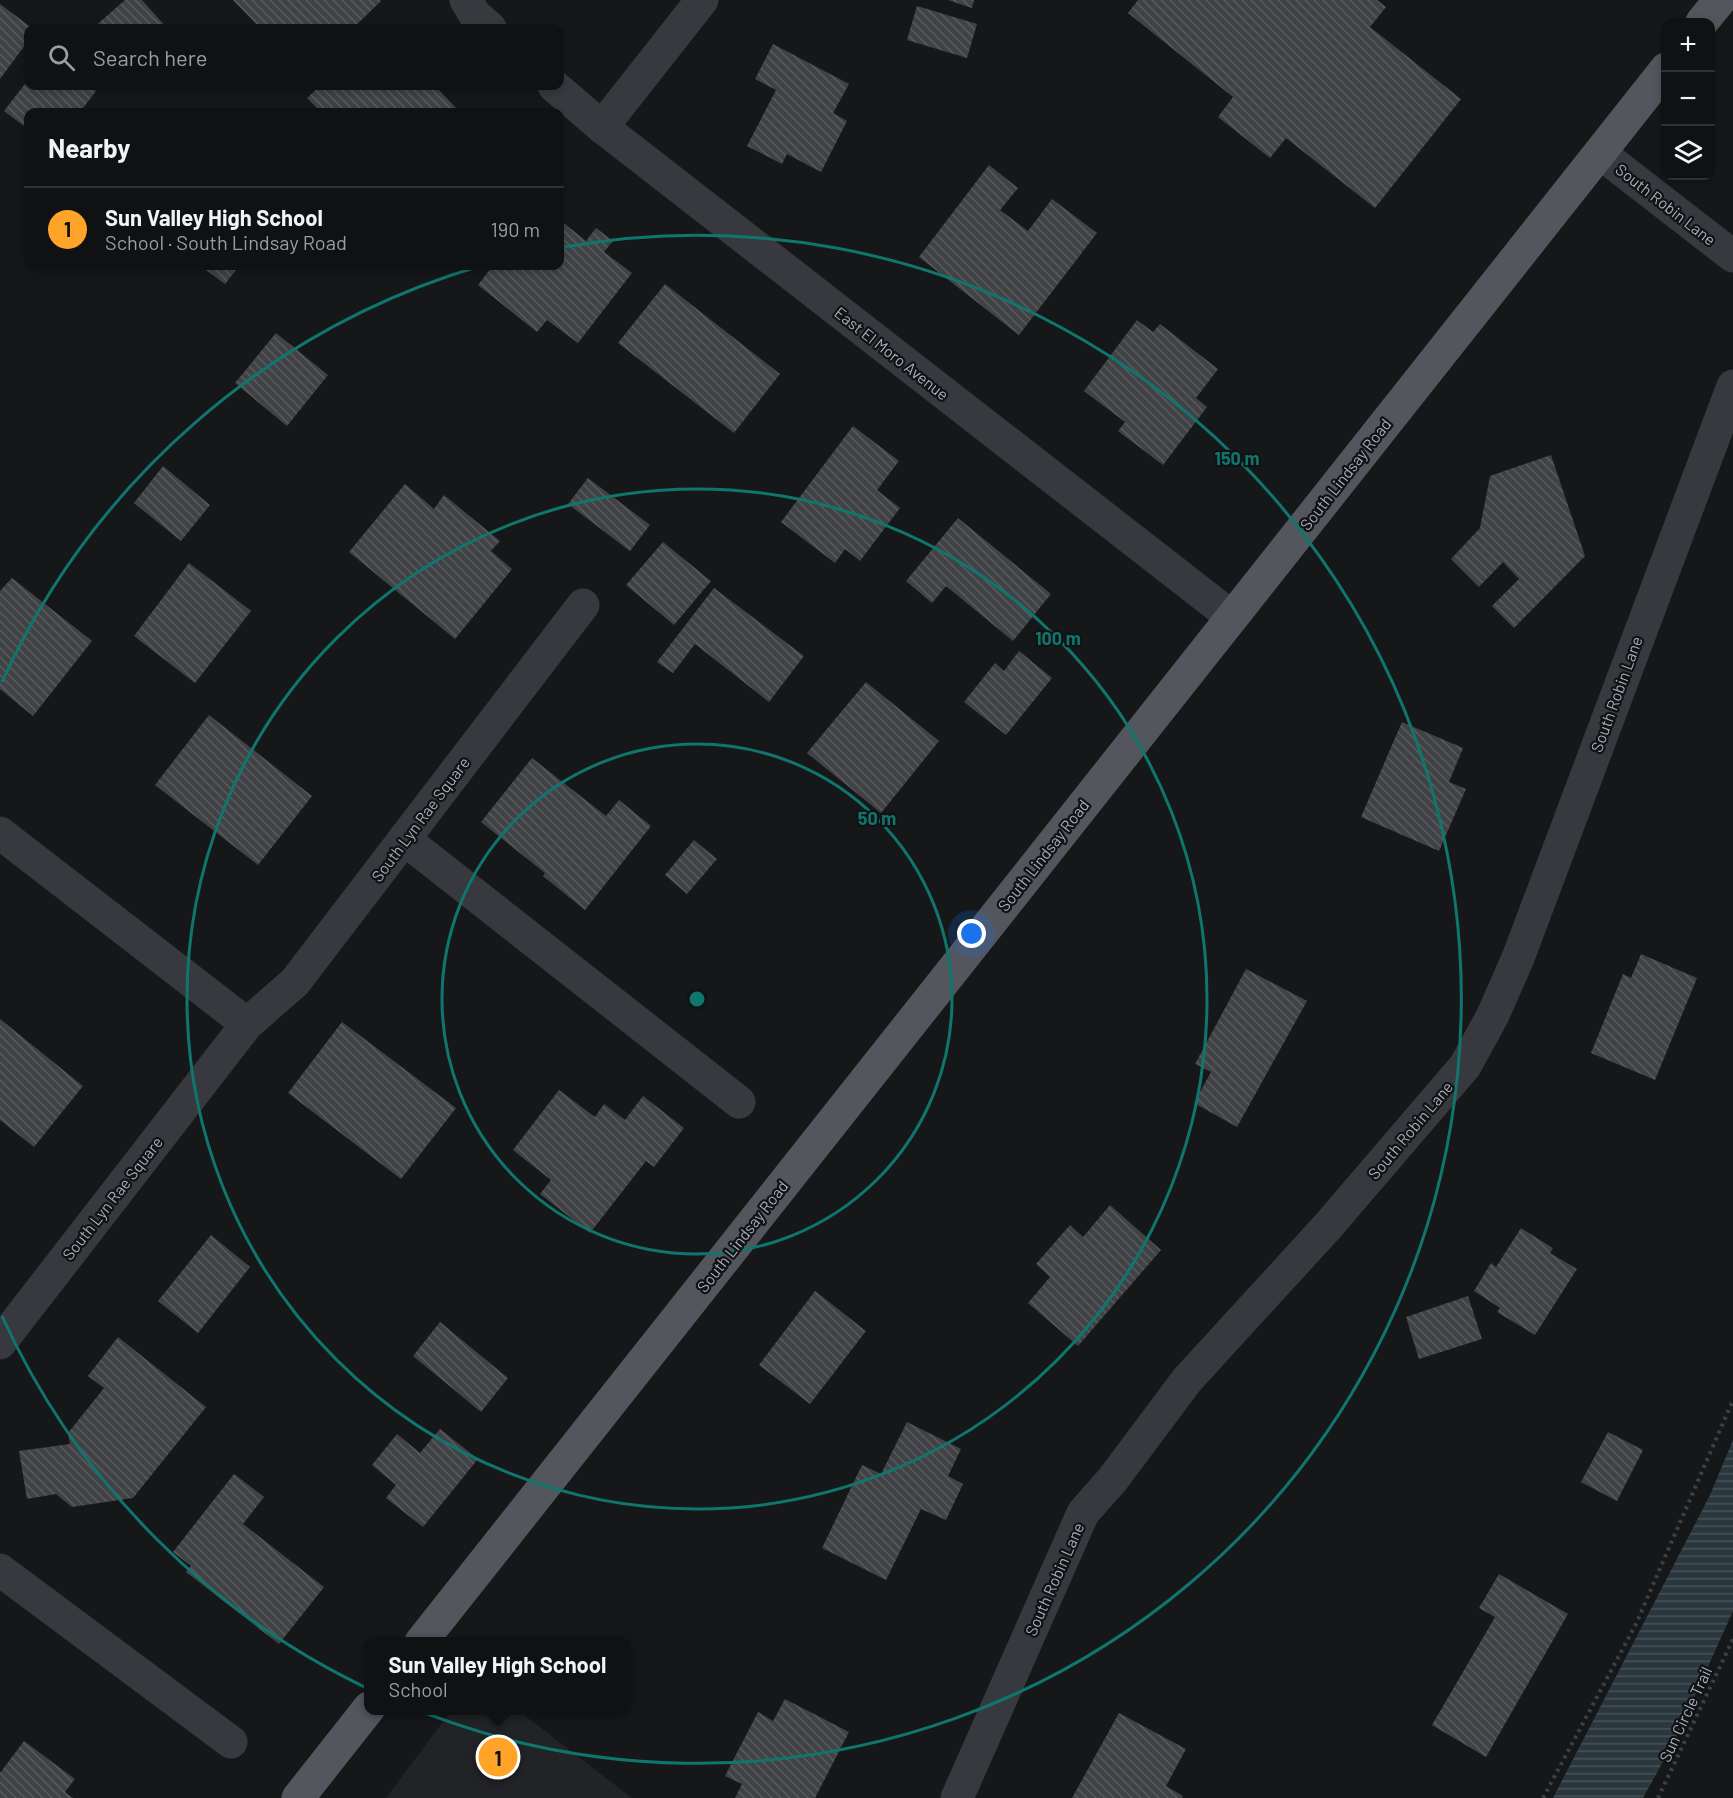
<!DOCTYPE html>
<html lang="en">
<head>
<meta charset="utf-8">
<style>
  :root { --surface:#101113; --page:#191a1c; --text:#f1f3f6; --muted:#9c9da0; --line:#303133; --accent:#ffa428 }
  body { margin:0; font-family:Barlow,sans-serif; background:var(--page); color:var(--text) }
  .controls { position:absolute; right:18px; top:18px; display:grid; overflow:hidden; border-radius:12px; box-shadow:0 3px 9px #0003 }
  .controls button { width:54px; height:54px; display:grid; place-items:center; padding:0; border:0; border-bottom:2px solid var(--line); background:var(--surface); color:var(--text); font:30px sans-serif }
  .you { position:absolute; left:972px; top:934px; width:21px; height:21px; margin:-15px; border:4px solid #fff; border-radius:50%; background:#1a73e8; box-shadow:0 0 0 9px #1a73e833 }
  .badge { display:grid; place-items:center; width:39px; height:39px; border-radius:50%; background:var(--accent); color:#111; font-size:20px; font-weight:700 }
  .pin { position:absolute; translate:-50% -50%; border:3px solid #fff; box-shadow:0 2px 6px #0006 }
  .popup { position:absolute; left:364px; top:1637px; width:267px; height:78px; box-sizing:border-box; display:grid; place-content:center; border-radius:12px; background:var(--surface); filter:drop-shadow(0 2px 4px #0005); font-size:20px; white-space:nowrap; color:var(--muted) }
  .popup b { font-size:22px; color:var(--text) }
  .popup::after { content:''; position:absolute; left:50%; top:100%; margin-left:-12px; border:12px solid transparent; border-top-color:var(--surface) }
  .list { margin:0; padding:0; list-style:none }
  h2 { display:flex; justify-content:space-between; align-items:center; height:78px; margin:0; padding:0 24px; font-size:26px }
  h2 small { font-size:20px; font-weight:400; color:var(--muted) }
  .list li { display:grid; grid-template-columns:39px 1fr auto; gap:18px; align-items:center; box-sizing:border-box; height:84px; padding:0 24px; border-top:2px solid var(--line) }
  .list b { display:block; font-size:22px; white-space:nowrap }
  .list p { margin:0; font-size:20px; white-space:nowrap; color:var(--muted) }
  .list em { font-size:20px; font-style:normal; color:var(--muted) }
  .icon { flex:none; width:33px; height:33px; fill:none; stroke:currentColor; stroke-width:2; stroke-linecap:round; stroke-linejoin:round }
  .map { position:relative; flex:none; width:1733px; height:1798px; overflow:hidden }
  .search { position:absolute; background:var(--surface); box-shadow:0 3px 9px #0003; left:24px; top:24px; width:540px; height:66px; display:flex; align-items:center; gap:15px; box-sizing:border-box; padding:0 21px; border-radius:12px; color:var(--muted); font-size:22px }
  .panel { position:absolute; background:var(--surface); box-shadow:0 3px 9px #0003; left:24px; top:108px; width:540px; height:162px; border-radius:12px }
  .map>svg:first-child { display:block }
</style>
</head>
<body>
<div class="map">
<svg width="1733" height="1798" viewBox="0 0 1733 1798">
  <defs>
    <pattern id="water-rules" width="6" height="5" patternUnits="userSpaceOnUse" patternTransform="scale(1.5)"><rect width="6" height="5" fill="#2b373e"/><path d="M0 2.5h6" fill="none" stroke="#475158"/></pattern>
    <pattern id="building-back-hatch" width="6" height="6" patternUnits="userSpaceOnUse" patternTransform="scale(1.5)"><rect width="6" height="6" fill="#404246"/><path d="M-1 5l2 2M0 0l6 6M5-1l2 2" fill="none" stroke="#595b5f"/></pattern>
  </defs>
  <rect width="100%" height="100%" fill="#161719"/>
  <polygon fill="#222326" points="451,1711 519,1711 632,1798 386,1798"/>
  <polygon fill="url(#water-rules)" points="1733,1440 1733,1611 1676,1738 1643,1798 1553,1798 1710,1495"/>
  <g fill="url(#building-back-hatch)">
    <polygon points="125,0 142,0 167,28 93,28"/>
    <polygon points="233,0 379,0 381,1 353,28 260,28"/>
    <polygon points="948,0 974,0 972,8"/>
    <polygon points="1138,0 1377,0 1386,7 1370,27 1461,99 1375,208 1286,138 1270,158 1218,117 1233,97 1128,13"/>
    <polygon points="0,4 32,28 28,28 28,41 0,79"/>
    <polygon points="917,6 977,24 967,58 907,40"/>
    <polygon points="773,44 849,84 833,113 847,121 821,172 787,154 782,164 747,146 776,90 755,79"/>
    <polygon points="28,80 28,86 90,86 96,91 80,112 28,112 28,129 4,111"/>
    <polygon points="320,86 435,86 460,112 321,112 307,98"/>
    <polygon points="989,165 1018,188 1000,210 1028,231 1052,199 1097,233 1019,335 919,257"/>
    <polygon points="560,220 586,241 596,228 613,241 604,252 632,273 578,343 547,320 537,332 478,285 491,268 487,266 560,266"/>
    <polygon points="203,266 239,266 225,284 202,267"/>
    <polygon points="665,284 780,374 734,433 618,343"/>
    <polygon points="1137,320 1153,332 1160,324 1218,369 1196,398 1207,407 1163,465 1118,431 1125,422 1084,391"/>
    <polygon points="276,333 328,375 287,426 235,383"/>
    <polygon points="853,426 899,461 877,490 900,508 860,561 845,549 835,563 781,522"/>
    <polygon points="1551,455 1585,556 1514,628 1492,606 1519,579 1503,562 1479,587 1451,559 1480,528 1490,476"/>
    <polygon points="163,466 210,505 181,541 134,503"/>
    <polygon points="588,478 650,525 630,551 568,504"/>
    <polygon points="405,484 434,509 444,495 500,541 491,551 512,569 455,639 349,552"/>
    <polygon points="958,518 1051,594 1013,641 946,586 932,603 906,581"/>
    <polygon points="663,542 711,581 674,625 626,585"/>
    <polygon points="189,563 251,611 195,683 134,636"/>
    <polygon points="12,578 92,641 33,716 0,689 0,591"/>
    <polygon points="714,588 804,656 769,702 695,644 673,673 657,662"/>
    <polygon points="1019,651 1052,678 1006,735 964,702 995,663 1004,671"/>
    <polygon points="866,682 939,741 881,813 807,753"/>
    <polygon points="209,715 312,796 258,865 155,785"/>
    <polygon points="1402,722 1463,748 1449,782 1466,789 1439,851 1361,817"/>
    <polygon points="532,758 606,816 619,800 651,826 585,910 543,876 545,873 481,822"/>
    <polygon points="694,840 717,859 687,894 665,875"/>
    <polygon points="1641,954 1697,978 1655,1080 1591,1053 1623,974 1631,978"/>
    <polygon points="1246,969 1307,1001 1237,1127 1194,1103 1211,1072 1195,1064"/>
    <polygon points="0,1019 83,1086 34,1147 0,1120"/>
    <polygon points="342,1022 456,1108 401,1179 288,1093"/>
    <polygon points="559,1090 595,1117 604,1104 625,1120 643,1096 684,1128 654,1167 646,1161 590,1233 540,1194 551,1180 513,1150"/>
    <polygon points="1110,1205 1161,1250 1078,1346 1028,1303 1050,1277 1036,1264 1070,1225 1083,1237"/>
    <polygon points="1521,1228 1553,1248 1550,1253 1577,1269 1535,1335 1497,1312 1500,1308 1474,1291 1491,1263 1496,1267"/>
    <polygon points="211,1235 250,1267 198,1333 158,1301"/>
    <polygon points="815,1291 866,1331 810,1404 759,1365"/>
    <polygon points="1468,1296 1482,1339 1419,1359 1406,1317"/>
    <polygon points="440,1322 508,1378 481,1412 413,1356"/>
    <polygon points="118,1337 206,1407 133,1498 72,1507 56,1494 27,1499 19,1451 70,1444 68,1433 104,1388 88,1376"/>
    <polygon points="907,1422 961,1449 948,1476 963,1484 946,1520 921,1509 886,1580 822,1548 862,1465 881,1474"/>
    <polygon points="440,1429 478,1459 423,1527 386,1498 396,1485 372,1465 397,1434 420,1453"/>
    <polygon points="1608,1432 1643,1450 1617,1501 1581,1482"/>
    <polygon points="234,1474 264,1497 243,1524 324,1587 279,1644 186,1572 191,1566 173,1552"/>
    <polygon points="1499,1574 1568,1614 1486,1757 1432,1725 1495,1617 1479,1608"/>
    <polygon points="785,1699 849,1732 815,1798 735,1798 742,1784 725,1776 758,1712 773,1721"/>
    <polygon points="1119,1713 1186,1749 1166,1786 1183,1796 1182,1798 1072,1798"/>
    <polygon points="24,1741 75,1779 65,1792 73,1798 0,1798 0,1773"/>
  </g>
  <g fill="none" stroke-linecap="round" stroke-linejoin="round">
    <g stroke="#3d4045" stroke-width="4" stroke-dasharray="3 4.5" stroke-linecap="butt">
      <polyline points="1543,1798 1636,1624 1733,1400"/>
      <polyline points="1658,1798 1733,1639"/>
    </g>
    <g stroke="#37393e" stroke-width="33">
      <polyline points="466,0 475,15 490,28"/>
      <polyline points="554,86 602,127 1232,617"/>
      <polyline points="602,127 702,0"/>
      <polyline points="1600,153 1733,256"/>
      <polyline points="0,833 247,1024 0,1343"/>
      <polyline points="404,839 739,1102"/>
      <polyline points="247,1024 295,982 583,605"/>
      <polyline points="0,1570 231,1742"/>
      <polyline points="957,1798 1083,1513 1113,1479 1187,1380 1328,1226 1465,1066 1493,1015 1518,958 1733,386"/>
    </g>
    <g stroke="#53565d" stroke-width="33">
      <polyline points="1702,22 1720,0"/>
      <polyline points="421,1642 1666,69"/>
      <polyline points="298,1798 369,1708"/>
    </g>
  </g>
  <g fill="none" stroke="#0f766e" stroke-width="3">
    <circle cx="697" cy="999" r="255"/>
    <circle cx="697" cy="999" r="510"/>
    <path d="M2 682A764 764 0 0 1 480 266M564 247A764 764 0 1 1 2 1316"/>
  </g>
  <g text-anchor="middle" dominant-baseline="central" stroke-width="4.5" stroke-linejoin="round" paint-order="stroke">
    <g font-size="16" fill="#a7afba" stroke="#111214">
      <text transform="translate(1666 204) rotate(38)">South Robin Lane</text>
      <text transform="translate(892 353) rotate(38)">East El Moro Avenue</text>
      <text transform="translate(1345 474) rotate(-52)">South Lindsay Road</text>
      <text transform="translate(1616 694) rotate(-70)">South Robin Lane</text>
      <text transform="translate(420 819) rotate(-53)">South Lyn Rae Square</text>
      <text transform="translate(1043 855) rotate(-52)">South Lindsay Road</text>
      <text transform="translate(1410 1130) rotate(-50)">South Robin Lane</text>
      <text transform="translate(112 1198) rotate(-52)">South Lyn Rae Square</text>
      <text transform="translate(742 1236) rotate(-52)">South Lindsay Road</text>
      <text transform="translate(1054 1579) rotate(-66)">South Robin Lane</text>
      <text transform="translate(1685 1714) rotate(-65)">Sun Circle Trail</text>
    </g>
  </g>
  <circle cx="697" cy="999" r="9" fill="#0f766e" stroke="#111214" stroke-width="3"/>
  <g font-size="18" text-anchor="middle" font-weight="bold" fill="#0f766e" stroke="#111214" stroke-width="4.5" stroke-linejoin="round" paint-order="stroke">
    <text x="1237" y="465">150 m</text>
    <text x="1058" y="645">100 m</text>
    <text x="877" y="825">50 m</text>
  </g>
</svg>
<div class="controls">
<button>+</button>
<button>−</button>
<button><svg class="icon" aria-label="layers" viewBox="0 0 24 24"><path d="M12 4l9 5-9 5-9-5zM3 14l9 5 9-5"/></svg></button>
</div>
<div class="you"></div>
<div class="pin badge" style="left:498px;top:1757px">1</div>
<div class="popup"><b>Sun Valley High School</b>School</div>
<div class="search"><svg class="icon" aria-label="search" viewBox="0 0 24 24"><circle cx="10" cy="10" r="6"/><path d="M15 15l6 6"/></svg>Search here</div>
<section class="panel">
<h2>Nearby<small></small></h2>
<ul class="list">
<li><span class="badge">1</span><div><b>Sun Valley High School</b><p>School · South Lindsay Road</p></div><em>190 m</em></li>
</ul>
</section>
</div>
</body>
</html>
